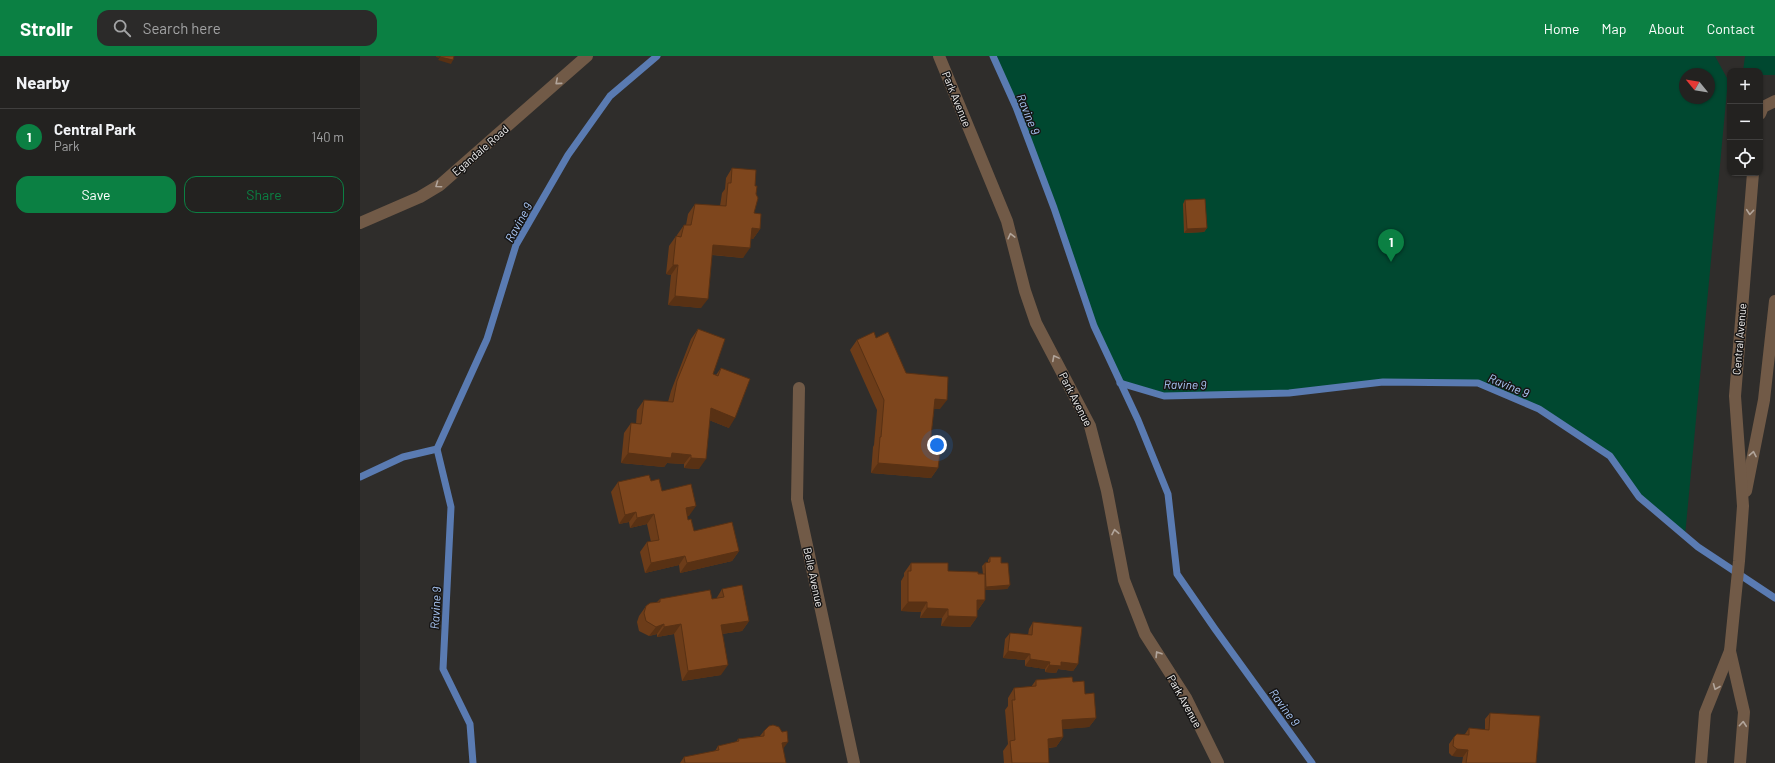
<!DOCTYPE html>
<html lang="en">
<head>
<meta charset="utf-8">
<style>
  :root { --surface:#232220; --page:#2b2a29; --text:#f1f3f6; --muted:#a3a4a5; --line:#403f3e; --accent:#0b8043 }
  body { margin:0; font-family:Barlow,sans-serif; background:var(--page); color:var(--text) }
  .controls { position:absolute; right:12px; top:12px; display:grid; overflow:hidden; border-radius:8px; box-shadow:0 1px 3px #0004 }
  .controls button { width:36px; height:36px; display:grid; place-items:center; padding:0; border:0; border-bottom:1px solid var(--line); background:var(--surface); color:var(--text); font:20px sans-serif }
  .compass { position:absolute; left:1319px; top:12px; width:36px; height:36px; border-radius:50%; background:var(--surface); box-shadow:0 1px 3px #0004; rotate:300deg }
  .you { position:absolute; left:577px; top:389px; width:14px; height:14px; margin:-10px; border:3px solid #fff; border-radius:50%; background:#1a73e8; box-shadow:0 0 0 6px #1a73e833 }
  .badge { display:grid; place-items:center; width:26px; height:26px; border-radius:50%; background:var(--accent); color:#fff; font-size:13px; font-weight:700 }
  .pin { position:absolute; translate:-50% -33px; filter:drop-shadow(0 1px 2px #0008) }
  .pin::after { content:''; position:absolute; top:21px; width:14px; height:12px; background:inherit; clip-path:polygon(0 0,100% 0,50% 100%) }
  .list { margin:0; padding:0; list-style:none }
  h2 { display:flex; justify-content:space-between; align-items:center; height:52px; margin:0; padding:0 16px; font-size:17px }
  h2 small { font-size:13px; font-weight:400; color:var(--muted) }
  .list li { display:grid; grid-template-columns:26px 1fr auto; gap:12px; align-items:center; box-sizing:border-box; height:56px; padding:0 16px; border-top:1px solid var(--line) }
  .list b { display:block; font-size:15px; white-space:nowrap }
  .list p { margin:0; font-size:13px; white-space:nowrap; color:var(--muted) }
  .list em { font-size:13px; font-style:normal; color:var(--muted) }
  .actions { display:flex; gap:8px; padding:12px 16px }
  .actions a { flex:1; padding:9px 0; border:1px solid var(--accent); border-radius:12px; text-align:center; font-size:14px; color:var(--accent) }
  .actions .main { background:var(--accent); color:#fff }
  .icon { flex:none; width:22px; height:22px; fill:none; stroke:currentColor; stroke-width:2; stroke-linecap:round; stroke-linejoin:round }
  .map { position:relative; flex:none; width:1415px; height:707px; overflow:hidden }
  header { display:flex; align-items:center; gap:24px; box-sizing:border-box; height:56px; padding:0 20px; background:var(--accent); color:#fff }
  header strong { font-size:19px }
  nav { display:flex; gap:22px; margin-inline-start:auto; font-size:14px }
  .search { width:280px; height:36px; background:var(--page); display:flex; align-items:center; gap:10px; box-sizing:border-box; padding:0 14px; border-radius:12px; color:var(--muted); font-size:15px }
  main { display:flex }
  aside { flex:1; background:var(--surface) }
  .map>svg:first-child { display:block }
</style>
</head>
<body>
<header>
<strong>Strollr</strong>
<div class="search"><svg class="icon" aria-label="search" viewBox="0 0 24 24"><circle cx="10" cy="10" r="6"/><path d="M15 15l6 6"/></svg>Search here</div>
<nav><a>Home</a><a>Map</a><a>About</a><a>Contact</a></nav>
</header>
<main>
<aside>
<h2>Nearby<small></small></h2>
<ul class="list">
<li><span class="badge">1</span><div><b>Central Park</b><p>Park</p></div><em>140 m</em></li>
</ul>
<div class="actions"><a class="main">Save</a><a>Share</a></div>
</aside>
<div class="map">
<svg width="1415" height="707" viewBox="0 0 1415 707">
  <rect width="100%" height="100%" fill="#2f2d2b"/>
  <g fill="#004830" fill-rule="evenodd">
    <path d="M633,0H1355L1368,24L1325,480L1279,441L1250,400L1179,353L1118,327L1023,326L929,337L804,340L760,327L734,270L694,152L656,51ZM1325,18H1349V42H1325Z"/>
    <polygon points="1385,0 1415,0 1415,19 1400,19 1400,15 1383,15"/>
  </g>
  <g fill="none" stroke-linecap="round" stroke-linejoin="round">
    <g stroke="#5a7bb2" stroke-width="7">
      <polyline points="633,0 656,51 694,152 734,270 778,364 808,438 817,518 855,573 952,707"/>
      <polyline points="760,327 804,340 929,337 1023,326 1118,327 1179,353 1250,400 1279,441 1338,491 1415,542"/>
      <polyline points="0,421 43,401 77,393"/>
      <polyline points="113,707 110,668 83,613 91,451 77,393 127,283 156,189 208,99 250,40 297,0"/>
    </g>
    <g stroke="#715a47" stroke-width="12">
      <polyline points="579,0 647,165 665,235 676,267 730,370 747,435 764,524 785,578 826,642 858,707"/>
      <polyline points="1400,58 1403,51 1415,45"/>
      <polyline points="0,167 60,141 80,129 227,0"/>
      <polyline points="439,332 437,443 494,707"/>
      <polyline points="1386,435 1404,344 1415,245"/>
      <polyline points="1370,595 1384,656 1380,707"/>
      <polyline points="1341,707 1345,657 1370,595 1379,505 1383,450 1375,340 1393,117"/>
    </g>
  </g>
  <g fill="#6c3c19">
    <polygon points="372,112 395,130 394,157 400,173 393,183 391,182 383,202 352,199 341,252 308,249 311,219 306,218 309,190 316,180 317,180 317,179 324,169 326,169 328,158 335,148 360,150 362,137 365,133 366,122"/>
    <polygon points="825,144 847,172 844,176 824,177 823,148"/>
    <polygon points="338,273 353,318 356,319 361,312 369,372 349,364 339,413 324,412 324,408 307,407 304,411 261,407 264,377 271,367 276,368 277,354 284,344 308,346 311,335 331,283"/>
    <polygon points="516,282 546,317 580,353 574,353 570,389 578,412 571,422 511,417 513,391 514,389 517,354 490,294 497,284"/>
    <polygon points="291,425 329,460 327,460 328,464 334,475 379,495 372,505 320,517 319,509 285,517 280,496 287,486 291,486 287,468 270,472 269,466 259,468 251,436 258,426"/>
    <polygon points="630,501 641,507 650,529 647,533 625,534 625,544 618,554 617,554 617,561 610,571 581,570 582,562 560,562 561,556 541,555 541,525 544,520 544,517 551,507 588,515 623,518 622,510 625,507 628,506 628,504"/>
    <polygon points="362,533 389,565 382,575 362,578 361,619 322,625 314,578 297,581 297,578 289,580 279,575 277,566 279,560 286,550 297,546 300,543 356,543"/>
    <polygon points="673,566 718,608 713,615 698,613 696,617 685,616 685,613 665,610 665,604 643,602 645,583 650,577 668,579 669,573"/>
    <polygon points="676,624 713,626 725,638 736,662 729,671 702,673 703,681 696,691 688,692 689,707 644,707 643,695 648,688 645,654 648,650 648,642 654,632 671,631"/>
    <polygon points="1130,657 1176,707 1102,707 1103,701 1092,700 1089,697 1089,688 1094,681 1105,678 1109,672 1125,674 1125,663"/>
    <polygon points="404,675 423,693 426,707 320,707 324,701 355,695 358,690 376,686 378,683 400,680"/>
  </g>
  <g fill="#583114">
    <polygon points="76,0 80,0 79,2 76,1"/>
    <polygon points="80,1 93,4 91,8 78,4"/>
    <polygon points="392,172 400,173 393,183 385,182"/>
    <polygon points="847,172 844,176 824,177 827,173"/>
    <polygon points="353,189 390,192 383,202 346,198"/>
    <polygon points="313,209 318,209 311,219 306,218"/>
    <polygon points="315,240 348,243 341,252 308,249"/>
    <polygon points="575,343 587,344 580,353 568,353"/>
    <polygon points="351,352 375,362 369,372 344,362"/>
    <polygon points="268,397 312,397 331,399 324,408 307,407 304,411 261,407"/>
    <polygon points="331,402 346,403 339,413 324,412"/>
    <polygon points="518,407 578,412 571,422 511,417"/>
    <polygon points="336,450 329,460 319,462 326,452"/>
    <polygon points="276,456 269,466 259,468 265,459"/>
    <polygon points="294,458 287,468 270,472 277,462"/>
    <polygon points="379,495 372,505 320,517 327,507"/>
    <polygon points="325,500 319,509 285,517 291,507"/>
    <polygon points="650,529 647,533 624,534 626,531"/>
    <polygon points="617,544 625,544 618,554 610,554"/>
    <polygon points="548,546 567,546 561,556 541,555"/>
    <polygon points="567,552 588,553 582,562 560,562"/>
    <polygon points="588,560 617,561 610,571 581,570"/>
    <polygon points="389,565 382,575 354,579 361,569"/>
    <polygon points="304,568 297,578 289,580 296,571"/>
    <polygon points="321,568 314,578 297,581 304,571"/>
    <polygon points="648,595 670,598 665,604 643,602"/>
    <polygon points="670,603 690,606 685,613 665,610"/>
    <polygon points="701,606 718,608 713,615 698,613 696,617 685,616 689,609"/>
    <polygon points="368,609 361,619 322,625 328,615"/>
    <polygon points="736,662 729,671 695,674 702,664"/>
    <polygon points="703,681 696,691 681,692 688,683"/>
    <polygon points="428,686 421,696 422,687"/>
    <polygon points="1097,693 1108,694 1103,701 1092,700"/>
  </g>
  <g fill="#7e461d" stroke="#583114">
    <polygon points="81,0 94,0 93,4 80,1"/>
    <polygon points="372,112 396,114 395,130 397,130 396,138 398,142 394,157 401,158 400,173 392,172 390,192 353,189 348,243 315,240 318,209 313,209 316,180 321,181 324,169 331,169 335,148 366,150 368,127 371,127"/>
    <polygon points="845,143 847,172 827,173 825,144"/>
    <polygon points="338,273 365,283 353,318 358,320 361,312 390,323 375,362 351,352 346,403 331,402 331,399 312,397 311,402 268,397 271,367 281,368 284,344 313,346 317,325"/>
    <polygon points="514,276 516,282 528,276 546,317 588,321 587,344 575,343 570,389 581,390 578,412 518,407 520,381 521,381 524,344 497,284"/>
    <polygon points="289,419 291,425 299,423 302,435 331,428 336,450 326,452 328,464 331,463 334,475 372,466 379,495 327,507 325,500 291,507 287,486 299,484 294,458 277,462 276,456 265,459 258,426"/>
    <polygon points="630,501 641,501 641,507 648,507 650,529 626,531 625,507 630,506"/>
    <polygon points="551,507 588,507 588,515 618,516 618,518 625,518 625,544 617,544 617,561 588,560 588,553 567,552 567,546 548,546 548,515 551,515"/>
    <polygon points="382,529 389,565 361,569 368,609 328,615 321,568 304,571 304,568 296,571 286,565 284,557 286,550 290,547 300,546 300,543 350,534 352,543 364,541 362,533"/>
    <polygon points="673,566 722,571 718,608 701,606 701,610 689,609 690,606 670,603 670,598 648,595 650,577 672,579"/>
    <polygon points="712,621 713,626 724,625 725,638 734,637 736,662 702,664 703,681 688,683 689,707 652,707 650,685 655,684 652,644 655,644 654,632 676,630 676,624"/>
    <polygon points="1130,657 1180,660 1176,707 1106,707 1108,694 1097,693 1093,690 1094,681 1097,678 1109,679 1109,672 1129,674"/>
    <polygon points="413,669 419,671 422,676 427,675 428,686 422,687 426,707 325,707 324,701 359,694 358,690 379,685 378,683 404,680 404,675 409,670"/>
  </g>
  <defs><path id="oneway-chevron" d="M-2-3.5L2.5 0L-2 3.5" fill="none" stroke-width="1.6" stroke-linecap="round" stroke-linejoin="round"/></defs>
  <g stroke="#b2a59b">
    <use href="#oneway-chevron" transform="translate(198 26) rotate(139)"/>
    <use href="#oneway-chevron" transform="translate(78 129) rotate(145)"/>
    <use href="#oneway-chevron" transform="translate(1390 156) rotate(95)"/>
    <use href="#oneway-chevron" transform="translate(651 180) rotate(-104)"/>
    <use href="#oneway-chevron" transform="translate(695 302) rotate(-118)"/>
    <use href="#oneway-chevron" transform="translate(1393 398) rotate(-79)"/>
    <use href="#oneway-chevron" transform="translate(755 476) rotate(-101)"/>
    <use href="#oneway-chevron" transform="translate(798 598) rotate(-122)"/>
    <use href="#oneway-chevron" transform="translate(1356 631) rotate(112)"/>
    <use href="#oneway-chevron" transform="translate(1383 668) rotate(-85)"/>
  </g>
  <g text-anchor="middle" dominant-baseline="central" stroke-width="3" stroke-linejoin="round" paint-order="stroke">
    <g font-size="11" fill="#f2f0ef" stroke="#161515">
      <text transform="translate(597 43) rotate(68)">Park Avenue</text>
      <text transform="translate(120 94) rotate(-41)">Egandale Road</text>
      <text transform="translate(1379 283) rotate(-85)">Central Avenue</text>
      <text transform="translate(716 343) rotate(63)">Park Avenue</text>
      <text transform="translate(454 521) rotate(78)">Belle Avenue</text>
      <text transform="translate(825 645) rotate(61)">Park Avenue</text>
    </g>
    <g font-size="12" font-style="italic" fill="#abc9f8" stroke="#161515">
      <text transform="translate(669 58) rotate(68)">Ravine 9</text>
      <text transform="translate(158 166) rotate(-61)">Ravine 9</text>
      <text transform="translate(825 328) rotate(1)">Ravine 9</text>
      <text transform="translate(1149 329) rotate(23)">Ravine 9</text>
      <text transform="translate(75 552) rotate(-87)">Ravine 9</text>
      <text transform="translate(925 651) rotate(54)">Ravine 9</text>
    </g>
  </g>
</svg>
<div class="controls">
<button>+</button>
<button>−</button>
<button><svg class="icon" aria-label="locate" viewBox="0 0 24 24"><circle cx="12" cy="12" r="6"/><path d="M12 2v4M12 18v4M2 12h4M18 12h4"/></svg></button>
</div>
<svg class="compass" viewBox="-18 -18 36 36"><path d="M0-13l5 13h-10z" fill="#e53935"/><path d="M0 13l5-13h-10z" fill="#a3a4a5"/></svg>
<div class="you"></div>
<div class="pin badge" style="left:1031px;top:206px">1</div>
</div>
</main>
</body>
</html>
